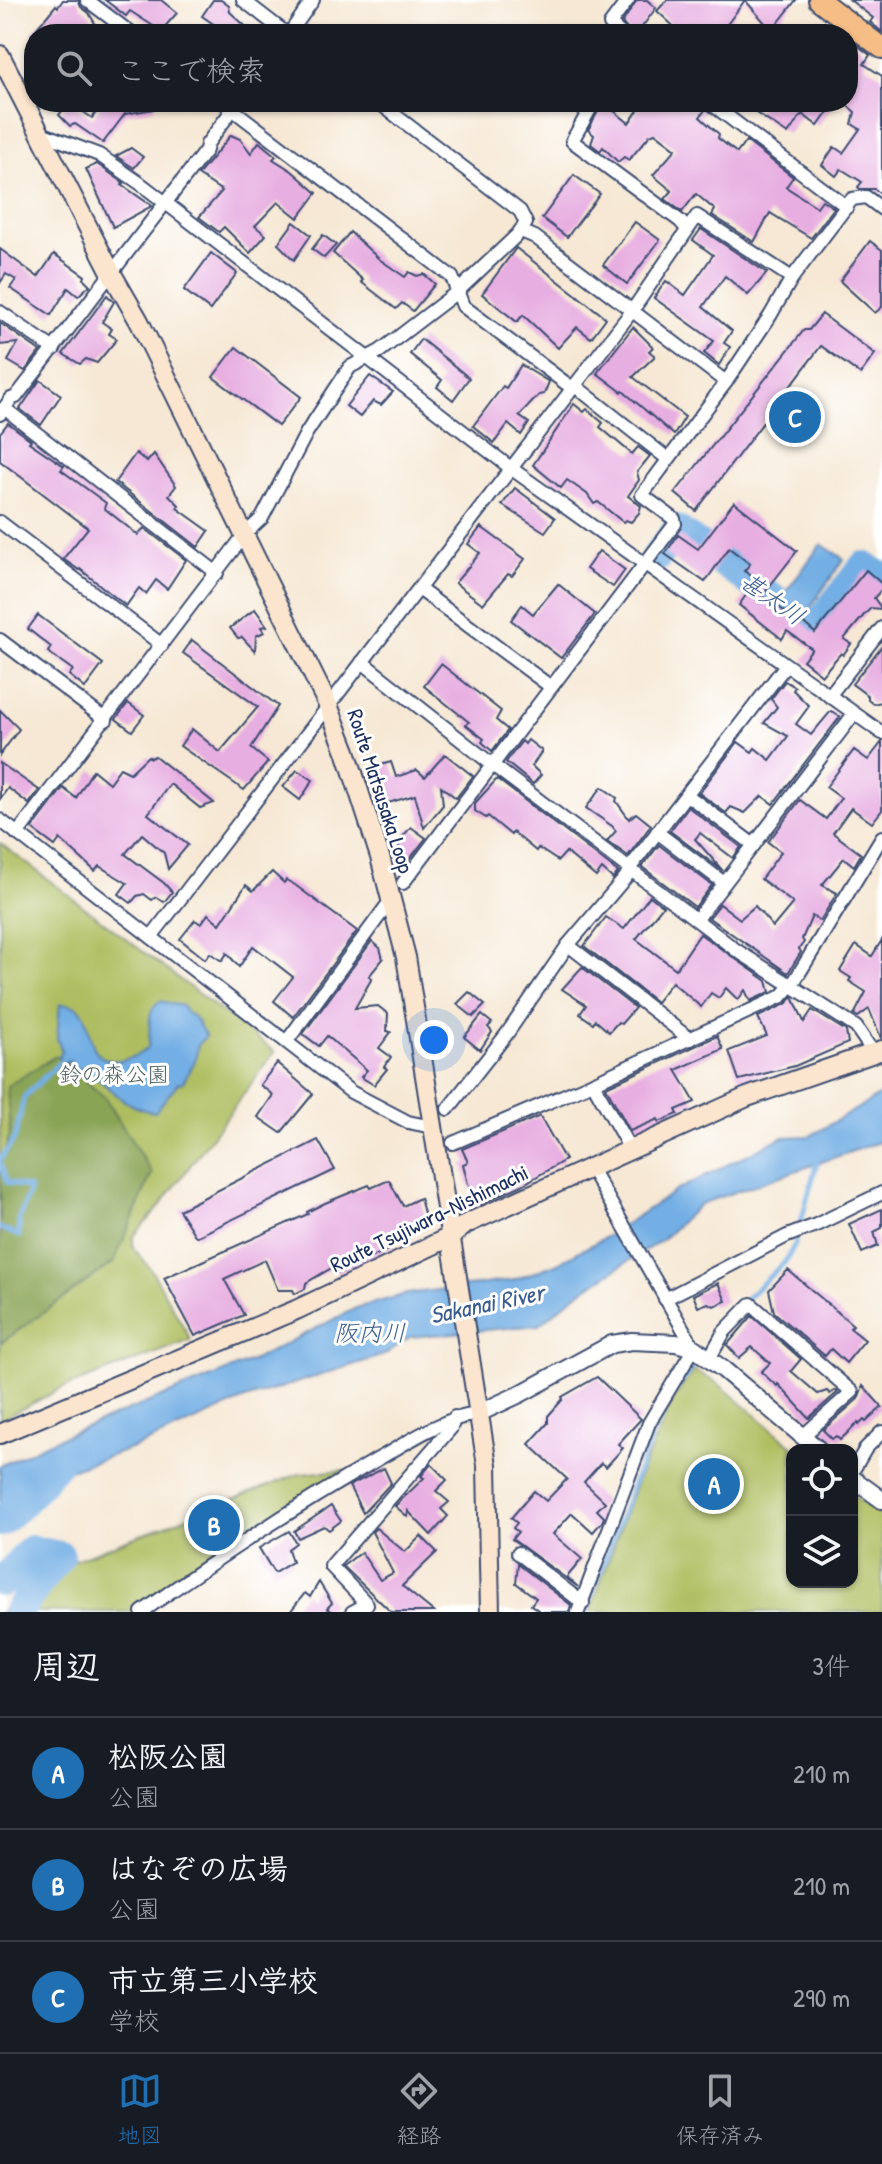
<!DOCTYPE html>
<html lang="ja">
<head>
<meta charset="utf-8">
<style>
  :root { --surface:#171b24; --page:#242831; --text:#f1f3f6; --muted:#9ea1a6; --line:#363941; --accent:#1f6fb2 }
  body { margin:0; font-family:"Patrick Hand","Klee One",sans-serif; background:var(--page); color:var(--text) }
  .controls { position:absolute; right:24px; bottom:24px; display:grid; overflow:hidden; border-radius:16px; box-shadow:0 2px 6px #0004 }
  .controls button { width:72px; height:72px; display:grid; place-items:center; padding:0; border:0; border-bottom:2px solid var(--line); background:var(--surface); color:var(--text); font:40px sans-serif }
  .you { position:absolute; left:434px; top:1040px; width:28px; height:28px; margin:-20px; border:6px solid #fff; border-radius:50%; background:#1a73e8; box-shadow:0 0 0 12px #1a73e833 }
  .badge { display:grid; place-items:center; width:52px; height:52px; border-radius:50%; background:var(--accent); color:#fff; font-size:26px; font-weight:700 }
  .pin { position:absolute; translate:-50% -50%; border:4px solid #fff; box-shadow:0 2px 8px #0006 }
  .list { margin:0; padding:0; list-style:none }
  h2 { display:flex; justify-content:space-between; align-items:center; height:104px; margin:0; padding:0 32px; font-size:34px }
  h2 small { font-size:26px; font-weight:400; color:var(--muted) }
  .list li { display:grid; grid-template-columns:52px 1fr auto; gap:24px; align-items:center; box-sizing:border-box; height:112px; padding:0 32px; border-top:2px solid var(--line) }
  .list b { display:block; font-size:30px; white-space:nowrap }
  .list p { margin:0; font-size:26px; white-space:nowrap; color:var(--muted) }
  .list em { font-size:26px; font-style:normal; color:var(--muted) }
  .icon { flex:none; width:44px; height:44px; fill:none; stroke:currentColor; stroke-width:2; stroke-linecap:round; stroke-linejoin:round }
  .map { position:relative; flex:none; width:882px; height:1612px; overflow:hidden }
  .search { position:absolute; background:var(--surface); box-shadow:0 2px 6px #0004; left:24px; right:24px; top:24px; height:88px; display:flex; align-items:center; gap:20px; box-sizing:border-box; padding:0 28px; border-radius:32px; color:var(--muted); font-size:30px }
  .sheet { height:440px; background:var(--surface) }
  nav { display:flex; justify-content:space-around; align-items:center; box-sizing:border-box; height:112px; border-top:2px solid var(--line); background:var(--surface); font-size:22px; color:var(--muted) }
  nav a { display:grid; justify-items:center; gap:4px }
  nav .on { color:var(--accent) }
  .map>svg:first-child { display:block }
</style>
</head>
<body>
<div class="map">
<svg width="882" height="1612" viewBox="0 0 882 1612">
  <rect width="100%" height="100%" fill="#fff"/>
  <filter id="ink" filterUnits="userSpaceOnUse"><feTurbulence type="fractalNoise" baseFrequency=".0125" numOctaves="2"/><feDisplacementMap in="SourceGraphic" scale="16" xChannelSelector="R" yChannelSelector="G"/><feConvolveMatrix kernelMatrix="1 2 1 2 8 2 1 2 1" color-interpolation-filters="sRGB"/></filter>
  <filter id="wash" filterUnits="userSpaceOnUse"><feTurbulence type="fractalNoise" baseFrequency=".006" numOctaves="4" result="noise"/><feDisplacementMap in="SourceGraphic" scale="32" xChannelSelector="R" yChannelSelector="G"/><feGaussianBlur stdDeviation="1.8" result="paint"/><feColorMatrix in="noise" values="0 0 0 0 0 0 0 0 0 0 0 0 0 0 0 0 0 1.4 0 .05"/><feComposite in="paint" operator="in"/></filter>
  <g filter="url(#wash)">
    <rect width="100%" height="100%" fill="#f6e8d4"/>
    <g fill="#aebd5f" stroke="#64765e" stroke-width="2">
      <polygon points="0,843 275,1052 157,1210 133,1237 133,1247 152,1271 191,1340 60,1389 0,1420"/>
      <polygon points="694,1370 720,1385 797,1450 792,1450 792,1582 852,1582 852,1495 882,1516 882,1612 590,1612 640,1473 674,1399"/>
      <polygon points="346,1470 225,1548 134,1612 0,1612 62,1565 299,1474"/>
    </g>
    <polygon fill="#8aa456" stroke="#526a5a" stroke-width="2" points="56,1056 105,1098 152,1173 114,1262 2,1342 0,1339 0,1166 10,1134 7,1086"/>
    <g fill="#73afe4" stroke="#476fa1" stroke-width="2">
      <polygon points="821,544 844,559 809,609 786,592"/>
      <path d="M160,1001L182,1006L188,1014L193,1016L206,1036L198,1044L195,1061L183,1082L178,1083L155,1112C116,1109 101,1069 76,1069L69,1061L66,1064L64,1058L58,1057L62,1051L57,1039L60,1004C95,1003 83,1032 96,1051C108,1069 136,1058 148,1048C152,1032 144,1011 160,1001Z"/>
      <polygon points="882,1094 882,1141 700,1204 663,1239 577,1294 539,1325 410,1337 384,1355 245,1399 136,1447 64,1472 0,1510 0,1466 52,1441 254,1360 356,1308 407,1294 514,1280 558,1263 606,1237 677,1190 782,1137 810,1136"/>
    </g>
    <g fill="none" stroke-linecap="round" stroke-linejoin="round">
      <g stroke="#73afe4" stroke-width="5">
        <polyline points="0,1160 15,1138 24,1097 64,1058"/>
        <polyline points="0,1164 7,1182 30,1189 19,1218 19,1236 0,1228"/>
        <polyline points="678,1386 735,1309 785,1262 795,1244 817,1162"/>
        <polyline points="585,1612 651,1437 669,1401"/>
      </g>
      <g stroke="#73afe4" stroke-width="30">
        <polyline points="656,558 677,530 815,628 864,566 882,577"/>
        <polyline points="0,1522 20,1505 60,1460"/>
        <polyline points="0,1580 2,1582 31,1550 60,1556 17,1612"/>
      </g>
    </g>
    <g id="blocks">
      <g fill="#e7aee1">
        <polygon points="63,0 78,0 81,7 89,13 101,34 32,34 56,5 58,7"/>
        <polygon points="105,0 161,0 177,13 161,31 130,11 126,16"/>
        <polygon points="213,0 221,0 229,6 230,12 254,34 218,34 219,28 202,16"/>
        <polygon points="647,0 656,8 637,34 631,34 622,23 637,0"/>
        <polygon points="667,0 796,0 772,31 745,0 720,34 682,34 657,11"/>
        <polygon points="850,0 882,0 882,32 870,22 873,18"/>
        <polygon points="848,38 870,55 864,64 882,76 882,195 874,189 860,189 858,187 862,182 841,169 836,176 822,165 834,147 843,153 860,129 852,124 855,112 848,106"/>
        <polygon points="69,102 92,118 104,102 153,102 154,109 125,114 103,143 75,124 70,126 59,115"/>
        <polygon points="603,102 629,123 644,102 700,102 705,110 700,117 719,134 718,138 737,153 746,141 793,177 786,187 817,207 822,200 834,208 811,238 770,213 754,242 712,215 715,210 696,194 682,212 665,199 672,191 653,175 676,149 655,133 650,135 629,160 624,157 618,162 603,147 600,151 591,144 594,135 588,130"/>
        <polygon points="765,102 835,102 818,126 802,114 788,134 756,113"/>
        <polygon points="231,135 240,139 251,153 259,142 276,156 273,159 292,171 317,193 298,218 278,202 255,226 266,235 250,253 224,227 219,232 199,217 222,191 198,175"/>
        <polygon points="131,148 143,157 134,168 116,156"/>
        <polygon points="97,164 124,183 122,185 152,206 113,227 86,169"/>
        <polygon points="574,175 600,194 567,237 542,218"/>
        <polygon points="294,222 311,235 294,260 278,244"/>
        <polygon points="635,222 660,240 627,284 603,265"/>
        <polygon points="701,229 767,273 748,295 725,276 703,307 732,331 724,343 730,347 719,365 704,353 714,341 654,298 666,281 685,295 713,255 693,240"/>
        <polygon points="350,232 379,259 405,277 409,272 417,276 424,274 435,284 413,311 402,303 396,309 361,282 363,280 333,253"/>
        <polygon points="323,235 336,245 324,258 312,249"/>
        <polygon points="870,241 882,250 882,307 875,313 840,281"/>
        <polygon points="516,248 606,318 591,338 577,327 558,348 523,315 517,322 482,294"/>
        <polygon points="0,249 38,277 54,254 85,276 84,279 90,285 78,296 68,288 51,315 10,288 16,280 6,274 0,283"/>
        <polygon points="211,253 237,273 210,310 184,290"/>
        <polygon points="107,295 114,302 102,322 112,329 109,334 117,339 97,363 86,359 80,364 63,354"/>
        <polygon points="822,314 875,354 860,374 821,346 696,511 675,493 804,330 809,330"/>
        <polygon points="0,323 40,351 25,371 8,361 18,343 0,345"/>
        <polygon points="633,327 653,347 649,351 655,356 633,377 685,417 674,435 623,391 622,392 597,373"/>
        <polygon points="421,339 469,378 453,400 437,387 442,380 410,354"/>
        <polygon points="236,347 301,397 278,426 213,377"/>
        <polygon points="521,365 549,382 544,394 539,395 519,416 529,423 521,435 508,424 494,443 473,426 503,386 506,388"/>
        <polygon points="370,376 393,392 381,405 373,401 360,417 346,406"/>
        <polygon points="40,380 61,395 41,425 20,409"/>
        <polygon points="574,404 584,412 587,409 603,423 600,427 632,454 638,447 650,456 637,472 639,480 628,496 641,506 639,513 631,522 626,520 623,522 598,502 594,504 587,494 567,480 561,488 533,465"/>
        <polygon points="8,423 31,440 29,442 64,466 61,470 106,503 104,508 138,535 144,528 186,560 167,589 156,580 146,594 139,588 126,606 80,569 79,570 63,559 88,528 0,461 0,433"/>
        <polygon points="136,453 147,462 154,454 176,486 169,495 179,505 177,508 209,531 198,547 115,482"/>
        <polygon points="515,488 555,518 545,532 502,505"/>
        <polygon points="734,502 797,551 762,596 793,617 797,617 815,633 866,570 882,584 882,589 874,598 882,609 871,608 864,615 844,639 851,644 843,655 841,653 822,675 803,660 812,649 787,631 782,639 739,605 757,580 744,571 750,564 729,548 705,582 665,554 678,535 698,549"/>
        <polygon points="481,527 525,559 512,576 508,574 483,604 455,583 480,553 468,544"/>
        <polygon points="599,551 625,570 613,587 586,569"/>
        <polygon points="558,584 595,614 561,658 511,620 522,605 533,614"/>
        <polygon points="255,609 267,626 261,627 264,632 256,636 255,651 242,637 238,638 230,628"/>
        <polygon points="38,615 103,664 85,688 69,675 73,670 48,652 51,647 28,629"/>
        <polygon points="192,640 278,706 251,748 268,762 244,790 180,746 192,729 220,752 258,707 183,653"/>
        <polygon points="882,646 882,702 873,704 868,700 868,696 852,684"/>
        <polygon points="441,664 501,711 496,720 508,730 492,751 482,742 484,739 466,725 469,722 424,686"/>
        <polygon points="785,681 795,687 793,690 809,706 796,724 811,735 831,711 840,717 773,804 762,796 745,813 731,807 726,813 699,793 738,742 752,752 755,748 770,760 788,736 764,723 777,707 771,699"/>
        <polygon points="128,703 144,715 132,731 116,719"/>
        <polygon points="0,710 19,729 0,755"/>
        <polygon points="528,740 542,751 532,766 541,775 533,784 506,762 522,741 525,744"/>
        <polygon points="882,742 882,810 872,823 851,808 833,833 861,854 854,866 844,858 822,885 837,893 820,921 812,916 802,939 804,942 799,949 801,952 788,973 709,918 720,904 740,919 755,906 773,927 793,903 761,879 781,852 768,842 800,800 826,819 841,798 826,787 854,750 868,760"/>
        <polygon points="445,754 473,776 456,798 441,786 443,805 424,828 415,795 388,803 377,766 391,762 396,777 417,770 425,777"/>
        <polygon points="148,756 151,758 155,756 214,803 200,808 170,784 148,814 188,845 168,869 164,853 142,834 125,854 164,883 172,892 164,902 156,897 152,900 144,894 137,896 131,903 119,894 127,883 99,866 95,871 60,839 55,846 32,829 63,788 76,798 93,770 109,783 120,768 130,773"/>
        <polygon points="0,763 39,790 29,804 8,788 0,799"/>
        <polygon points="297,770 313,780 300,800 283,787"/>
        <polygon points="497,779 618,872 613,879 602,869 596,877 566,852 558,861 538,848 536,851 513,832 511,835 488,816 486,818 475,811 475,803"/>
        <polygon points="602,787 617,798 616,801 629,819 636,813 651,825 628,856 607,841 616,831 612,826 586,808"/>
        <polygon points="688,807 741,847 733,858 700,833 695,839 723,871 670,831"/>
        <polygon points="411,827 426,838 405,865 398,842"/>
        <polygon points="659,845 712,885 695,907 642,867"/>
        <polygon points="272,872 284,883 286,880 295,885 357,931 293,1017 274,1001 293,977 253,946 239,967 227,953 222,961 210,953 205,959 180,939 195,920 201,924 208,914 220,924 246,885 253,891"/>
        <polygon points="650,896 663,906 636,939 676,969 700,934 767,981 770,992 750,1001 745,990 738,1000 726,988 719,998 711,993 701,1007 672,982 656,1002 584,946 606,917 624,929"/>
        <polygon points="882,940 882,1038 881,1038 869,1009 858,1017 854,1015 866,992 849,981 851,978 840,971 856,945 872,956"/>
        <polygon points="372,941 380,948 383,959 369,976 372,978 355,1008 378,1006 388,1014 387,1031 391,1032 379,1048 391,1057 384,1067 387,1069 374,1085 361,1077 367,1070 327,1036 319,1046 303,1034"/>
        <polygon points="582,967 635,1008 621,1024 618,1022 609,1032 595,1020 593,1023 580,1014 586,1005 562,989"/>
        <polygon points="469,992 485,1005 473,1017 457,1004"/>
        <polygon points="793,997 804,1022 812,1010 846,1031 848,1043 795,1066 739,1080 729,1051 767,1036 758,1017 786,1004"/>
        <polygon points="482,1015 492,1023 488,1027 492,1032 480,1050 464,1037"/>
        <polygon points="717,1036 723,1049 676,1070 695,1102 676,1110 678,1114 659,1122 658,1119 630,1131 606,1087"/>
        <polygon points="277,1063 313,1094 281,1133 258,1117 273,1095 260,1085"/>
        <polygon points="540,1116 565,1160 522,1185 481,1204 468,1184 463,1164 468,1162 462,1149"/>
        <polygon points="318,1140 335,1170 196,1237 179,1210"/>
        <polygon points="389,1180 403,1206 420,1198 425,1217 390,1239 392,1248 338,1273 335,1266 306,1283 305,1289 295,1294 293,1290 278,1290 265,1260 224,1279 244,1315 195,1336 164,1278 308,1214 307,1212 325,1203 369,1185 371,1188"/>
        <polygon points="882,1209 882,1228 874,1232 878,1246 862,1253 849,1224"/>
        <polygon points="788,1270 853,1325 850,1328 865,1340 846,1363 831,1349 825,1356 774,1312 769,1290"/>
        <polygon points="718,1283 726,1301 714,1306 708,1303 698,1307 693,1295"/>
        <polygon points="752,1316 801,1359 791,1371 818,1394 827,1391 830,1394 836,1390 838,1392 809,1418 778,1384 777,1386 761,1372 770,1363 752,1347 739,1358 727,1345"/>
        <polygon points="597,1377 641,1419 618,1444 623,1448 606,1467 601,1463 584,1482 605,1502 597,1510 604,1517 602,1522 593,1532 572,1513 553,1534 582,1559 567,1577 578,1587 512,1539 518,1532 513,1528 517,1523 511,1518 534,1491 546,1501 567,1479 529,1444 548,1423 548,1416 563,1399 562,1397"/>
        <polygon points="863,1386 882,1407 866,1422 864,1420 859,1425 858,1423 840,1440 836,1436 832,1439 823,1430 858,1399"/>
        <polygon points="431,1464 447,1480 436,1491 449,1502 441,1509 448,1516 431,1535 408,1511 408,1517 395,1506 424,1478 421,1476"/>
        <polygon points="384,1468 391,1483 363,1513 349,1486"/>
        <polygon points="331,1506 341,1521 329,1530 324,1526 298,1538 294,1531"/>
        <polygon points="376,1528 405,1552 421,1536 437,1552 402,1586 434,1612 391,1612 343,1566 361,1552 380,1580 393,1573 372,1532"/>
        <polygon points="289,1531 296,1543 288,1549 292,1562 274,1573 259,1548"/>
        <polygon points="518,1564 571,1605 569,1612 541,1612 531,1605 536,1598 516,1583"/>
        <polygon points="319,1582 332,1603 327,1608 333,1612 290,1612 305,1593 310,1597"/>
      </g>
    </g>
  </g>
  <g filter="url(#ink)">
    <use href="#blocks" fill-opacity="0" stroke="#3c4b70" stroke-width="2"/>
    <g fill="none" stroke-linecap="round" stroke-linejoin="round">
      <defs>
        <g id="minor">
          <polyline points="87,0 132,34"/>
          <polyline points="243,0 287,34"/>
          <polyline points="289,34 313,0"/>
          <polyline points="621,34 610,24 628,0"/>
          <polyline points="223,102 452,277 463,306 572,388"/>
          <polyline points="594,102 572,141 680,221 687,229"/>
          <polyline points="709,102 847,207"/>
          <polyline points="41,133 99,155 141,184 512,469 882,733"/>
          <polyline points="521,231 535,237 726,382"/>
          <polyline points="0,312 54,349"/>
          <polyline points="574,385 668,459"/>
          <polyline points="4,408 217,573"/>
          <polyline points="0,414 11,399 16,397 206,150 207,144 238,102"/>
          <polyline points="0,522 162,645"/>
          <polyline points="419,589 551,687"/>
          <polyline points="0,640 106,720"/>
          <polyline points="362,662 494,766 736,950 856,1027 873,1052"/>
          <polyline points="829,696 882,628"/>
          <polyline points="687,795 754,845"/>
          <polyline points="0,820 351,1092 408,1122 432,1127"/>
          <polyline points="657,832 724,883"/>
          <polyline points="17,834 245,534 262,518 307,432 350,367 380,351 457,292 517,235 526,223 520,211 378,102"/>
          <polyline points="629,869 786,665"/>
          <polyline points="403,883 675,524 674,519 642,495 726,382 770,316 792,278 852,199 866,197 882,209"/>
          <polyline points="697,919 854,714"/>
          <polyline points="151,937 632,311 697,216 792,278"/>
          <polyline points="568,945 690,1039"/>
          <polyline points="287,1041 391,900"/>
          <polyline points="593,1083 630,1149"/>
          <polyline points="448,1109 506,1035 568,945 631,871"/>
          <polyline points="453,1143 593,1083 782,996 792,985 882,837"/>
          <polyline points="665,1299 787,1236 816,1225 882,1193"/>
          <polyline points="709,1359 724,1332 751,1304 852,1392 803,1436"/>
          <polyline points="852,1472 866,1448 882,1432"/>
          <polyline points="518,1553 583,1603"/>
          <path d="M142,1612C218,1557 297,1506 378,1459C410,1441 440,1419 477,1414"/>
          <polyline points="352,1612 367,1604 331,1566 451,1428 455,1417"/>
          <polyline points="578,1612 649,1423 694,1348 590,1167"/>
        </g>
        <g id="tertiary">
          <polyline points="477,1414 520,1394 612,1344 632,1341 676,1343 694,1348 724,1370 819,1450"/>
          <polyline points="852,1478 882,1500"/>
        </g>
        <g id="secondary">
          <polyline points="0,55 112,274 139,321 328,705 346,751 380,857 406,957 487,1465 490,1612"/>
          <polyline points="0,1434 296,1310 450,1237 466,1224 747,1097 882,1050"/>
        </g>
        <polyline id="primary" points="819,0 882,48"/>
      </defs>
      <use href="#minor" stroke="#3c4b70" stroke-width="16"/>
      <use href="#tertiary" stroke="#3c4b70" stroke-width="20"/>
      <use href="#secondary" stroke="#3c4b70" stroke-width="22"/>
      <use href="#primary" stroke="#3c4b70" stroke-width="24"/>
      <use href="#minor" stroke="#fff" stroke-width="12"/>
      <use href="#tertiary" stroke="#fff" stroke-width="16"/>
      <use href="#secondary" stroke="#fbe5cf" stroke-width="18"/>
      <use href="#primary" stroke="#f6be87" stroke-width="20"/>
    </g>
  </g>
  <g text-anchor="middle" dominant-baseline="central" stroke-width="6" stroke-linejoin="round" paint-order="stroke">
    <g font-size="22" fill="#1b2f5e" stroke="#fff">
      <text transform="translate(381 791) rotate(72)">Route Matsusaka Loop</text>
      <text transform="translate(429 1218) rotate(-26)">Route Tsujiwara-Nishimachi</text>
    </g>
    <g font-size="22" fill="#4e615e" stroke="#fff">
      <text x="114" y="1074">鈴の森公園</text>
    </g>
    <g font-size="24" font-style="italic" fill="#3a5c8d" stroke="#fff">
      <text transform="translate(773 598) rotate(35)">甚太川</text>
      <text transform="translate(487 1303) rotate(-12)">Sakanai River</text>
      <text x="370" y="1332">阪内川</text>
    </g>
  </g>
</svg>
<div class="controls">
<button><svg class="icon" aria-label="locate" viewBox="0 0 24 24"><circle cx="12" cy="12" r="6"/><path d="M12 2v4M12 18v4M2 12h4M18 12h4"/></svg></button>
<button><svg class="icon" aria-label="layers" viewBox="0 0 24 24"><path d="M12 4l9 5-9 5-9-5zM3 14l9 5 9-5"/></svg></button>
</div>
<div class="you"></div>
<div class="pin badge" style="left:714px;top:1484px">A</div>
<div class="pin badge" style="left:214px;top:1525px">B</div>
<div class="pin badge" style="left:795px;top:417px">C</div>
<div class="search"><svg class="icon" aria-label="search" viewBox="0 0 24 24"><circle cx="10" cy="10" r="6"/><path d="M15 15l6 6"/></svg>ここで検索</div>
</div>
<section class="sheet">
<h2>周辺<small>3件</small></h2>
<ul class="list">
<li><span class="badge">A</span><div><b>松阪公園</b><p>公園</p></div><em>210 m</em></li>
<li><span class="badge">B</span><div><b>はなぞの広場</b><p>公園</p></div><em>210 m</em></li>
<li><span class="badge">C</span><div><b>市立第三小学校</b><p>学校</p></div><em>290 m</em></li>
</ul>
</section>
<nav>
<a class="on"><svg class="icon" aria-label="map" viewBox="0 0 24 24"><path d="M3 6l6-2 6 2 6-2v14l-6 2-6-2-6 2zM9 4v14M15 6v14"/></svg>地図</a>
<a><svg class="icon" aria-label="directions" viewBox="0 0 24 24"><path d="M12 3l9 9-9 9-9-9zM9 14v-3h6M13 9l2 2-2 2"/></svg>経路</a>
<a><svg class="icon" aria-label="saved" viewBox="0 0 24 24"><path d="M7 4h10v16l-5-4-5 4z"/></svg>保存済み</a>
</nav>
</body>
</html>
